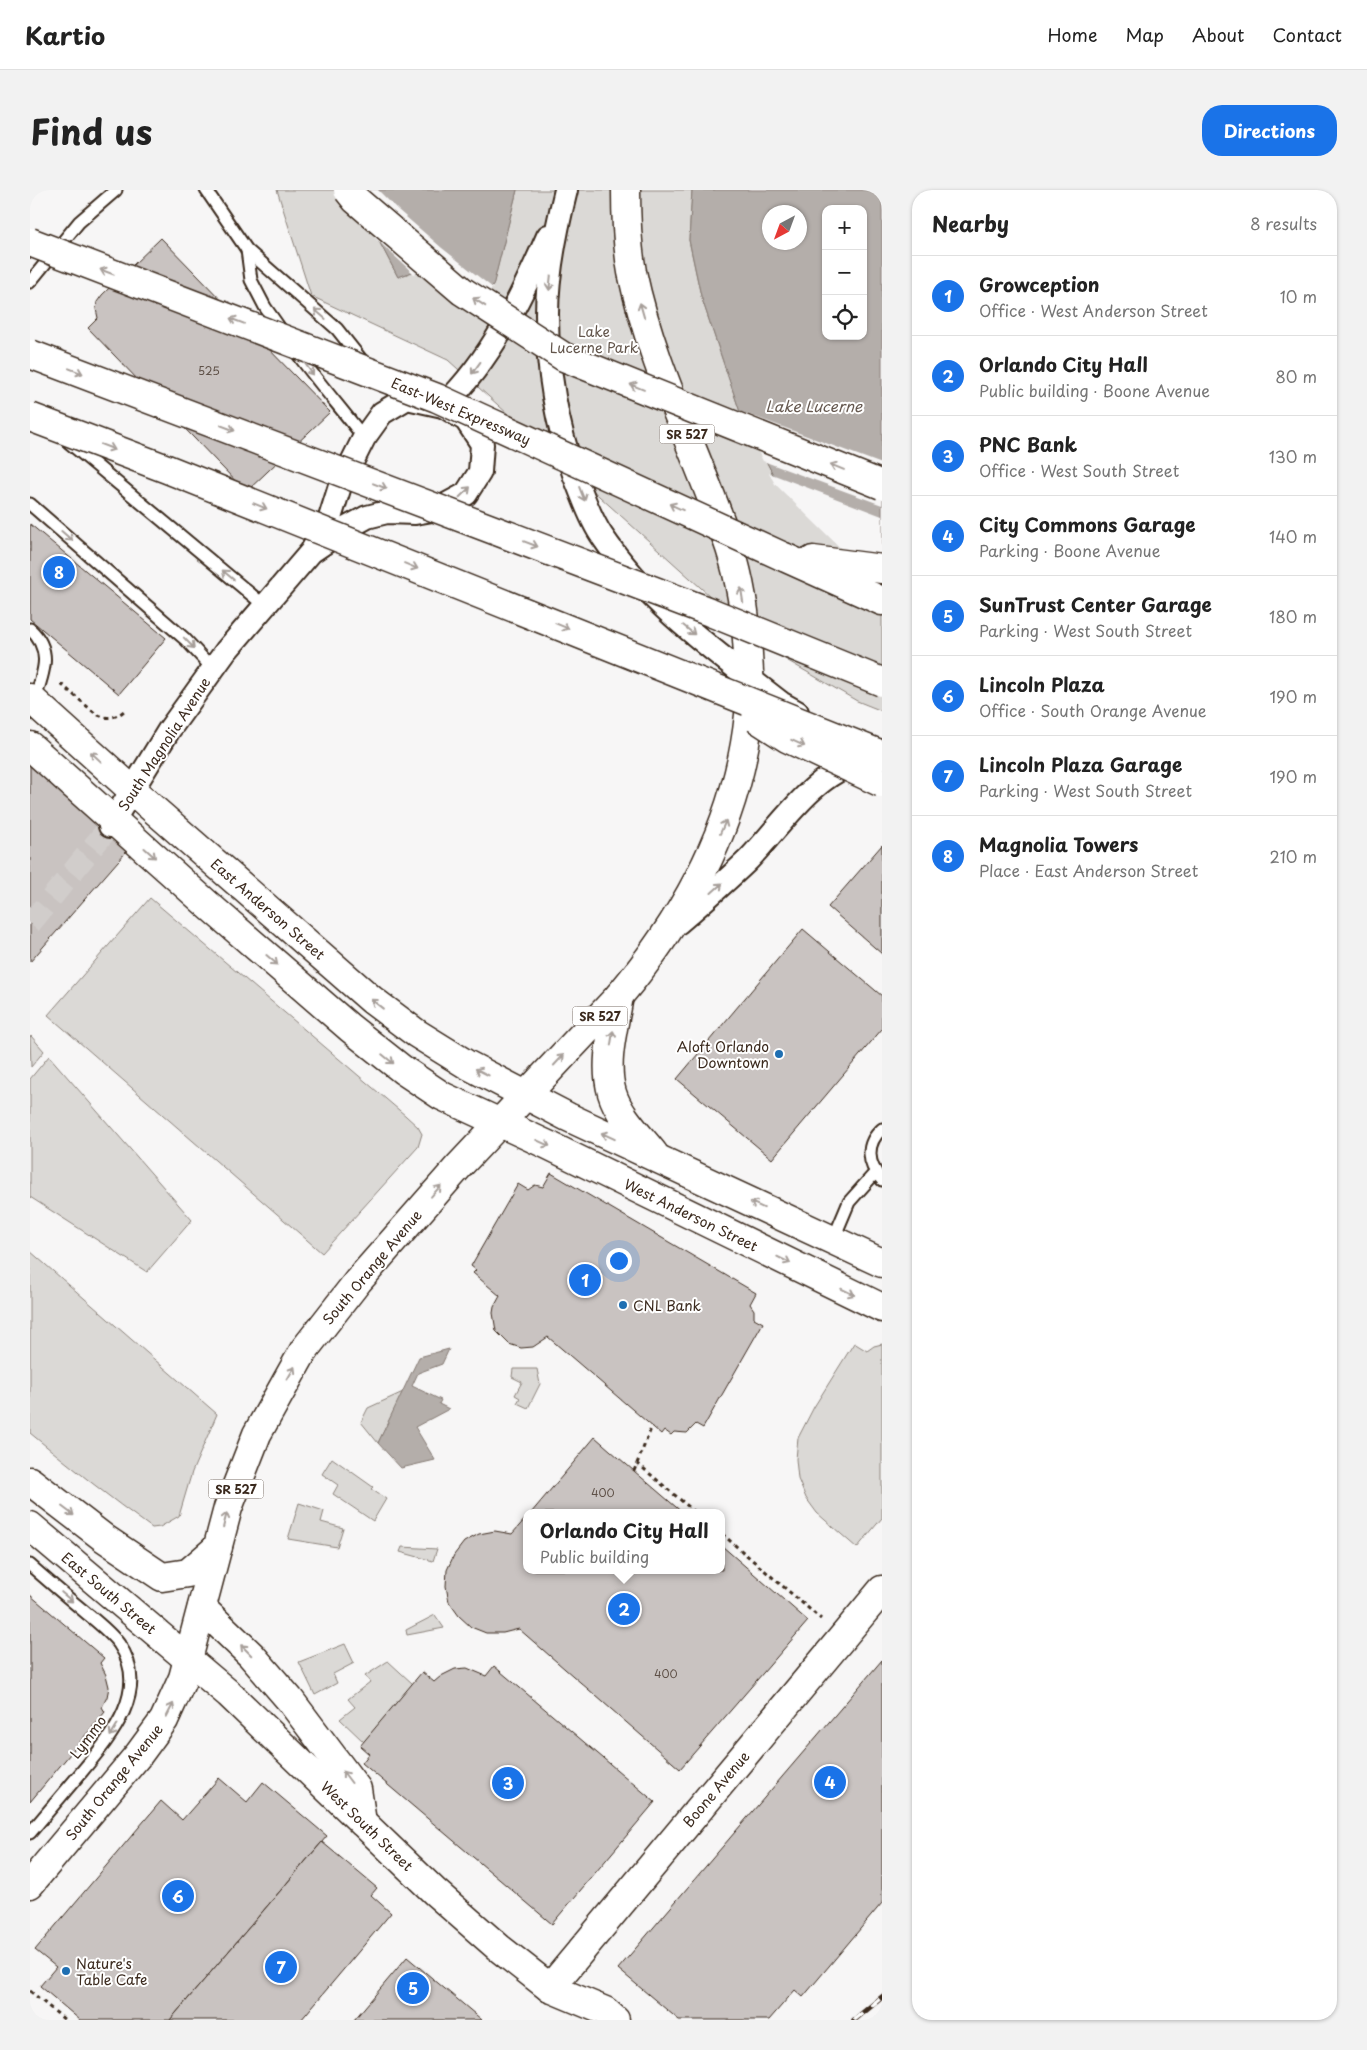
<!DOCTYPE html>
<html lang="en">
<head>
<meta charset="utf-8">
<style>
  :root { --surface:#fff; --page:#f2f2f2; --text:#222; --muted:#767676; --line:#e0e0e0; --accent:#1a73e8 }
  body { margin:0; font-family:"Playpen Sans",sans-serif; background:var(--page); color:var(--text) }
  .controls { position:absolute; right:15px; top:15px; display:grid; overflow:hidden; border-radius:10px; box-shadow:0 1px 4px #0004 }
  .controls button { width:45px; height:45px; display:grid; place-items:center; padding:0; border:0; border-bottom:1px solid var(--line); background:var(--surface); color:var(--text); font:25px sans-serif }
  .compass { position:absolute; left:732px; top:15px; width:45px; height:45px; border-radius:50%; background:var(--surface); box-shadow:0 1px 4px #0004; rotate:221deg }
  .you { position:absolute; left:588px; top:1070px; width:18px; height:18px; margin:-12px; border:4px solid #fff; border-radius:50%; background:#1a73e8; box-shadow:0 0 0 8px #1a73e833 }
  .badge { display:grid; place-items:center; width:32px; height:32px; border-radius:50%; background:var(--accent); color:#fff; font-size:16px; font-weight:700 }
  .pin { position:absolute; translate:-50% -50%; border:2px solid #fff; box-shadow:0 1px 5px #0006 }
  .popup { position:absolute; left:493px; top:1319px; width:202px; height:65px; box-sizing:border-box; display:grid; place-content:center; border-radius:10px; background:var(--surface); filter:drop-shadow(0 1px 4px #0005); font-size:16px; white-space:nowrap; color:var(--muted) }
  .popup b { font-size:19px; color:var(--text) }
  .popup::after { content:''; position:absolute; left:50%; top:100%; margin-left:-10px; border:10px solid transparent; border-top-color:var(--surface) }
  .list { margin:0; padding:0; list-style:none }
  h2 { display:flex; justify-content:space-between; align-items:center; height:65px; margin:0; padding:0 20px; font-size:21px }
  h2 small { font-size:16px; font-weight:400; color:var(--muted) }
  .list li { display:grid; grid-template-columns:32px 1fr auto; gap:15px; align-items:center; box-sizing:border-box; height:80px; padding:0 20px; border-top:1px solid var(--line) }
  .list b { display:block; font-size:19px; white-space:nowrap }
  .list p { margin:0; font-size:16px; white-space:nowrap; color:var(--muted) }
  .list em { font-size:16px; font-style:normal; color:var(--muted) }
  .icon { flex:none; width:28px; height:28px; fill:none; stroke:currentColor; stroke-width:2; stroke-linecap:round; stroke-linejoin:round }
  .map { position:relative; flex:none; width:852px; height:1830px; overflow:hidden; border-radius:20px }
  header { display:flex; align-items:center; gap:30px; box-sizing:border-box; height:70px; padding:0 25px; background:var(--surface); border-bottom:1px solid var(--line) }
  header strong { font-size:24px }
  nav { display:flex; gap:28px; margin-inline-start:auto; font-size:18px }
  .intro { display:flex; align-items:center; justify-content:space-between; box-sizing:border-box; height:120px; padding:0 30px }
  h1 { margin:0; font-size:35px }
  .button { padding:12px 22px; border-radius:20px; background:var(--accent); color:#fff; font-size:18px; font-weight:700 }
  main { display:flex; gap:30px; padding:0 30px }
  aside { flex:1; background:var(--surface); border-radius:20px; box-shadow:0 1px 4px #0004 }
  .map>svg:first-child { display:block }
</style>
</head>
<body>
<header>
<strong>Kartio</strong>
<nav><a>Home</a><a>Map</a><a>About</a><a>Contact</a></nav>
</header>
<div class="intro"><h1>Find us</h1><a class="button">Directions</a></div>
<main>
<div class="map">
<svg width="852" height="1830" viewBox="0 0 852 1830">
  <rect width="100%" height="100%" fill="#f7f6f6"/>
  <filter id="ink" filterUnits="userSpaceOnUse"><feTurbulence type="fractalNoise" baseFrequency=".02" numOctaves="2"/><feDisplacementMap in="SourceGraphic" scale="10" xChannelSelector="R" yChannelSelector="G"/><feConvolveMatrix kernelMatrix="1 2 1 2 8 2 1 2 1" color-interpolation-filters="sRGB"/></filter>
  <g filter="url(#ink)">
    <g fill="#dbd9d6" stroke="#8b827a">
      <polygon points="247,0 322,0 368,87 399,76 463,95 487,0 662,0 659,50 671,106 709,219 747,292 852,385 852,521 827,511 741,461 418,170 281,106"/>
      <polygon points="120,708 376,926 388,937 392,944 388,957 292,1063 18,825"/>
      <polygon points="1,846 14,861 1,877 0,847"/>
      <polygon points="19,866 162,1030 117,1082 0,1007 0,889"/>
      <path d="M0,1061L187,1224L162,1282L149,1326L130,1337L122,1338C80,1308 40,1276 0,1243Z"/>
      <polygon points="824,1153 837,1161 844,1156 852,1154 852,1328 827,1358 787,1323 776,1308 768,1289 766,1269 768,1248 784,1217"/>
      <polygon points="483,1179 507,1179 510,1194 498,1218 487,1213 490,1208 485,1205 492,1192 482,1187"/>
      <polygon points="373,1202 348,1253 331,1232 338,1218"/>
      <polygon points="302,1268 343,1297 341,1299 356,1309 343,1331 303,1304 308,1295 292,1284"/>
      <polygon points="269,1313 294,1321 291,1332 313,1338 307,1357 258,1349"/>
      <polygon points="372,1357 407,1359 403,1371 370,1362"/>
      <polygon points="405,1425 414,1438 377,1445 376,1440"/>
      <polygon points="315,1454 324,1473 303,1484 307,1493 285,1505 269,1472"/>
      <polygon points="358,1471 383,1494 334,1552 310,1529 325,1517 318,1509 340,1492 335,1486"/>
    </g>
    <g fill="#b4aeaa" stroke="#847972" fill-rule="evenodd">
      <polygon points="322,0 487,0 463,96 451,105 399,76 368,87"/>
      <path d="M662,0H852V385L747,292L709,219L671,106L659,50ZM796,19H833V146H796ZM739,22H769V52H739Z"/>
      <polygon points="419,1159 412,1174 388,1183 382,1196 411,1210 409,1214 419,1219 385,1237 405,1270 371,1278 348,1253 389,1167"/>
    </g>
    <g fill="#f7f6f6">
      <polygon points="320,0 348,0 368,20 412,58 463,98 451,107 398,79 384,84 344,47"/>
      <polygon points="707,220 852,274 852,315 733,271"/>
      <polygon points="739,283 852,326 852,388 832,379 745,294"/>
    </g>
    <g fill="#c9c3c1" stroke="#3b2a1e">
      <polygon points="131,48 300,222 216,302 58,138 68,128 66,119 67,112 72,105"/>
      <polygon points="0,334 136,448 89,504 0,429"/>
      <polygon points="0,568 102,655 0,772"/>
      <polygon points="852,655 852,764 798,717"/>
      <polygon points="773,739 852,806 852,839 742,969 647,889"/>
      <polygon points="521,983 726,1103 720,1114 724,1120 724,1128 733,1133 673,1238 666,1234 657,1243 644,1242 641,1245 634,1240 631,1244 518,1147 503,1157 491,1158 479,1154 466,1141 463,1123 464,1117 470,1106 443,1083 446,1080 441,1076 488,994 498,1000 505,995 513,997"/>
      <polygon points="565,1247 604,1281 653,1323 501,1323"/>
      <polygon points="496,1328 496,1380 692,1380 692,1356 778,1431 650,1579 489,1439 473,1443 456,1443 441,1437 429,1426 419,1412 416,1396 417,1380 424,1365 434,1352 449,1344 465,1341 482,1344"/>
      <polygon points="0,1405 74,1468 70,1473 76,1485 79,1497 77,1507 72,1517 75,1522 0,1612"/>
      <polygon points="852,1470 852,1713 773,1807 765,1800 739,1830 649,1830 588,1779"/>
      <polygon points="464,1476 625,1612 522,1734 332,1573 339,1564 330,1556 392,1482 404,1492 411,1486 425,1479 437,1478 456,1486"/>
      <polygon points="189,1588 217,1612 233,1592 297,1646 140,1830 50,1830 10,1796 26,1777 5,1760 131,1611 152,1630"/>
      <polygon points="292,1652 347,1698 341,1705 361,1723 271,1830 140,1830"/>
      <polygon points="377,1767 452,1830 324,1830"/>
    </g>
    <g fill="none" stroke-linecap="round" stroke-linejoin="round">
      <polyline stroke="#d1cdcb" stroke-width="22" stroke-dasharray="22 11" stroke-linecap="butt" points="0,734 80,636"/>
      <defs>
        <g id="service">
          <polyline points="176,0 217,60 307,139 334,173"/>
          <polyline points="217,60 221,90 235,117 254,144"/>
          <polyline points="0,92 49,32 86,0"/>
          <path d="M264,159C286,190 311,218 334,248"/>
          <polyline points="37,251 235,416"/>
          <polyline points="0,314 155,449 183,479"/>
          <path d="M0,439C24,461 13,484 4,511"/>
          <path d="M852,939C835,954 837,974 852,990"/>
          <polyline points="803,1050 819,1012 845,983"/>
          <path d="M0,1375C18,1391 37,1407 55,1422C67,1432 80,1442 89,1454C122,1501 79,1549 49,1585C33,1604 16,1624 0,1643"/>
        </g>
        <g id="minor">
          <path d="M536,0C526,40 517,83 517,124C517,178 527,236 545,287C553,306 560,329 572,346C618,414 687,463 751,513L767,522"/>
          <path d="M413,216C461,170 492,106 518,46"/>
          <polyline points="80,636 139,540 196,461 281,362 300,328 310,296 334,248 352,223 377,208 413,216 436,230 452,254 450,282 436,304 408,319 385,323 357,322 337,327 315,339 281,362"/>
          <path d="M648,733C671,713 694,693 716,672C749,639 783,583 830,572"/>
        </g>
        <polyline id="tertiary" points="520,1798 852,1400"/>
        <g id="secondary">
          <polyline points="0,508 121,617 342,810 386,843 436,874 538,927 852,1073"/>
          <polyline points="0,556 177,714 320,838 373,880 412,906 518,955 852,1118"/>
          <path d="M589,806C584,837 573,872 582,903C589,926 609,945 624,964"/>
          <polyline points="0,1336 199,1504 405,1702 469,1758 520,1798 575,1821 585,1830"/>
        </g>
        <g id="primary">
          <polyline points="0,1291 74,1348 132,1387 158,1383 188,1357"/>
          <polyline points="172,1418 221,1465 260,1510 327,1599 332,1632"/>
          <path d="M0,1694L109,1564L134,1530L153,1488L198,1318L227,1244L274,1160L328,1091L430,975L589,806C657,725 708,631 719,525C721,505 719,484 718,464C716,428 711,392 700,358C669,266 622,178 602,82C597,55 596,27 596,0"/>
        </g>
        <g id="motorway">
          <polyline points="754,367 852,411"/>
          <polyline points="783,370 852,379"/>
        </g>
      </defs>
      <use href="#service" stroke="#3b2a1e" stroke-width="15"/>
      <use href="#minor" stroke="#3b2a1e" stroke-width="26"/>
      <use href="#tertiary" stroke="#3b2a1e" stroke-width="31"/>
      <use href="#secondary" stroke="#3b2a1e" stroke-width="31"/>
      <use href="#primary" stroke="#3b2a1e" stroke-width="31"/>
      <use href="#motorway" stroke="#3b2a1e" stroke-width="31"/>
      <g stroke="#3b2a1e" stroke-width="3" stroke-dasharray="4 4" stroke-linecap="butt">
        <path d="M31,494L66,524C77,529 84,529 94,521"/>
        <polyline points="607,1273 666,1323"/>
        <polyline points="604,1281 622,1236"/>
        <polyline points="692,1344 791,1429"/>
        <polyline points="0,1801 35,1830"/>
      </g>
      <use href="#service" stroke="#fff" stroke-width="11"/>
      <use href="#minor" stroke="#fff" stroke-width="22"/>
      <use href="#tertiary" stroke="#fff" stroke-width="28"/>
      <use href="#secondary" stroke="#fff" stroke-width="28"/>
      <use href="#primary" stroke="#fff" stroke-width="28"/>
      <use href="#motorway" stroke="#fff" stroke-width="28"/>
      <defs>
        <g id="rail">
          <polyline points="824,1830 852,1807"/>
          <polyline points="848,1830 852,1827"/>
        </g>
      </defs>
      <use href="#rail" stroke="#3b2a1e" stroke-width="5.5"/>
      <use href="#rail" stroke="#fff" stroke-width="4" stroke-dasharray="11" stroke-linecap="butt"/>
      <defs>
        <g id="motorway-bridge">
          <polyline points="318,0 326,10 432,101 534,167 852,295"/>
          <polyline points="0,52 407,208 754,367"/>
          <polyline points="0,164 680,422 852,492"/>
          <polyline points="0,227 137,279 852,565"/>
          <polyline points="726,528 757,548 852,593"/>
        </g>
      </defs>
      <use href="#motorway-bridge" stroke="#3b2a1e" stroke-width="31" stroke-linecap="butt"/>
      <use href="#motorway-bridge" stroke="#fff" stroke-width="28"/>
    </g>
    <defs><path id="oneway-shaft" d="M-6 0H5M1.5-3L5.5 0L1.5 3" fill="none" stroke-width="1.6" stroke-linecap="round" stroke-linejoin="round" transform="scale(1.25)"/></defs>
    <g stroke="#a79f9a">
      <use href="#oneway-shaft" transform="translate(77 82) rotate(-159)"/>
      <use href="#oneway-shaft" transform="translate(520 93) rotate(96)"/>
      <use href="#oneway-shaft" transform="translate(449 112) rotate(-147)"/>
      <use href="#oneway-shaft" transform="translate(612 120) rotate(-106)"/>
      <use href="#oneway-shaft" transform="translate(290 124) rotate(-139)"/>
      <use href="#oneway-shaft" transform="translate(207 131) rotate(-159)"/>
      <use href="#oneway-shaft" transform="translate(446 178) rotate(126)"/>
      <use href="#oneway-shaft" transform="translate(279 179) rotate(54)"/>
      <use href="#oneway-shaft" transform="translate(46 181) rotate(21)"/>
      <use href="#oneway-shaft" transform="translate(607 197) rotate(-158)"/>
      <use href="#oneway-shaft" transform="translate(198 238) rotate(21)"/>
      <use href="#oneway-shaft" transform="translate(78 257) rotate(21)"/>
      <use href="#oneway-shaft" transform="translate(807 277) rotate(-158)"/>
      <use href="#oneway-shaft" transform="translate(350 296) rotate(21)"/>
      <use href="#oneway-shaft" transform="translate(435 302) rotate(-44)"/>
      <use href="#oneway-shaft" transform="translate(552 304) rotate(68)"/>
      <use href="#oneway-shaft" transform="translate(230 316) rotate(22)"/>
      <use href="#oneway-shaft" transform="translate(646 317) rotate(-155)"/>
      <use href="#oneway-shaft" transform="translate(37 346) rotate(41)"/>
      <use href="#oneway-shaft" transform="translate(501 354) rotate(21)"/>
      <use href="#oneway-shaft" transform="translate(381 376) rotate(22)"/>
      <use href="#oneway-shaft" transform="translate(198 385) rotate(-140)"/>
      <use href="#oneway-shaft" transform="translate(712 405) rotate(-99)"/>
      <use href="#oneway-shaft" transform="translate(532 436) rotate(22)"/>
      <use href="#oneway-shaft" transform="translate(659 440) rotate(39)"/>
      <use href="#oneway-shaft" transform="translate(159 453) rotate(46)"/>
      <use href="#oneway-shaft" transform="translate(768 553) rotate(25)"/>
      <use href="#oneway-shaft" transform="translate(66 567) rotate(-137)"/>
      <use href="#oneway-shaft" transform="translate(693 637) rotate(-66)"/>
      <use href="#oneway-shaft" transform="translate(120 663) rotate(42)"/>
      <use href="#oneway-shaft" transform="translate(687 698) rotate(-42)"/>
      <use href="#oneway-shaft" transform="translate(242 770) rotate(41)"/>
      <use href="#oneway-shaft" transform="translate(347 814) rotate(-142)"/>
      <use href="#oneway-shaft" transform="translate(582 848) rotate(-81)"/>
      <use href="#oneway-shaft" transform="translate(358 869) rotate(39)"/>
      <use href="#oneway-shaft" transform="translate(529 870) rotate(-47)"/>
      <use href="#oneway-shaft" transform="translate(452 882) rotate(-153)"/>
      <use href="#oneway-shaft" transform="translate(578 946) rotate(-155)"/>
      <use href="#oneway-shaft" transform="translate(513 953) rotate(24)"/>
      <use href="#oneway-shaft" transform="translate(406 1001) rotate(-49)"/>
      <use href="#oneway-shaft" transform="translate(727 1015) rotate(-155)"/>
      <use href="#oneway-shaft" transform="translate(754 1070) rotate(26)"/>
      <use href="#oneway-shaft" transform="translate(818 1102) rotate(26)"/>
      <use href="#oneway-shaft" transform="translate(261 1183) rotate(-60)"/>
      <use href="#oneway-shaft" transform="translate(38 1321) rotate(37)"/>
      <use href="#oneway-shaft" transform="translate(195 1330) rotate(-76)"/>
      <use href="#oneway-shaft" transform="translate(37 1407) rotate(40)"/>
      <use href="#oneway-shaft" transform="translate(216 1460) rotate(-135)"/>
      <use href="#oneway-shaft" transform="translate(140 1520) rotate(-63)"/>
      <use href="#oneway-shaft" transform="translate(84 1540) rotate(121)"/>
      <use href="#oneway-shaft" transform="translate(317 1587) rotate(-127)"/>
    </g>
  </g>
  <g fill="#1f6fb2" stroke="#fff" stroke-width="2">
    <circle cx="749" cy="864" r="5"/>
    <circle cx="593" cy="1115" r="5"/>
    <circle cx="36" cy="1781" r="5"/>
  </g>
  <g text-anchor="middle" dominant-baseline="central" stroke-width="4" stroke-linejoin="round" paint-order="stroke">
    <g font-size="11" fill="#5e5047">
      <text x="179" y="180">525</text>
      <text x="573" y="1302">400</text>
      <text x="636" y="1483">400</text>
    </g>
    <g fill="#fff" stroke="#766a62" stroke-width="1">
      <rect x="629.5" y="234.5" width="55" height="19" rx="4"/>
      <rect x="542.5" y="816.5" width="55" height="19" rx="4"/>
      <rect x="178.5" y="1289.5" width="55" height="19" rx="4"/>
    </g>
    <g font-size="12" font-weight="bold" fill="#3b2a1e">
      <text x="657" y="244">SR 527</text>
      <text x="570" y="826">SR 527</text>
      <text x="206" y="1299">SR 527</text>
    </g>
    <g font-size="14" fill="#63564c" stroke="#fff">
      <text x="564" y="141">Lake<tspan x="564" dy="16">Lucerne Park</tspan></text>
    </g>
    <g font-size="14" fill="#3b2a1e" stroke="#fff">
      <text transform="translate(431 221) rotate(23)">East-West Expressway</text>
      <text transform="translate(134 554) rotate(-57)">South Magnolia Avenue</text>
      <text transform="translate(238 719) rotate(41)">East Anderson Street</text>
      <text transform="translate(661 1025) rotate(26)">West Anderson Street</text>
      <text transform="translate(342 1077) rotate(-50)">South Orange Avenue</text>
      <text transform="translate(79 1403) rotate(40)">East South Street</text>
      <text transform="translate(58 1547) rotate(-53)">Lymmo</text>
      <text transform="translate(84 1592) rotate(-51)">South Orange Avenue</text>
      <text transform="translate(686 1599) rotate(-50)">Boone Avenue</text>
      <text transform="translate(337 1636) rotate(44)">West South Street</text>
    </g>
    <g font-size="14" fill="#3b2a1e" stroke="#fff" text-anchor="start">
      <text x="739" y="856" text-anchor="end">Aloft Orlando<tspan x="739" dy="16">Downtown</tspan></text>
      <text x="603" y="1115">CNL Bank</text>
      <text x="46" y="1773">Nature's<tspan x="46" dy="16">Table Cafe</tspan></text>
    </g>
    <g font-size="15" font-style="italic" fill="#65584f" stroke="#fff">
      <text x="784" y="215">Lake Lucerne</text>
    </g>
  </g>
</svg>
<div class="controls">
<button>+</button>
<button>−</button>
<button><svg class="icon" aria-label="locate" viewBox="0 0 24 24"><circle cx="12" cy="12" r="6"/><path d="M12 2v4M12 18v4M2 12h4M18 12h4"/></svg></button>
</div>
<svg class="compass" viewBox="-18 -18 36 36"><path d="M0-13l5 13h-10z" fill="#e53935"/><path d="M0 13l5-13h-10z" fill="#767676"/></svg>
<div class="you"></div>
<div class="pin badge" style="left:555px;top:1090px">1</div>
<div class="pin badge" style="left:594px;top:1419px">2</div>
<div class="popup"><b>Orlando City Hall</b>Public building</div>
<div class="pin badge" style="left:478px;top:1593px">3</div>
<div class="pin badge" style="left:800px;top:1592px">4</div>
<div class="pin badge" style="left:383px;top:1798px">5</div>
<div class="pin badge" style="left:148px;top:1706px">6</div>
<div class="pin badge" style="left:251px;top:1777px">7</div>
<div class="pin badge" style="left:29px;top:382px">8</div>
</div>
<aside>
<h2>Nearby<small>8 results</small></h2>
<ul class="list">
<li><span class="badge">1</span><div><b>Growception</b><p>Office · West Anderson Street</p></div><em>10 m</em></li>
<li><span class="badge">2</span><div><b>Orlando City Hall</b><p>Public building · Boone Avenue</p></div><em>80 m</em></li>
<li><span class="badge">3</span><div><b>PNC Bank</b><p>Office · West South Street</p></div><em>130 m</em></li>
<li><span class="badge">4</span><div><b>City Commons Garage</b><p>Parking · Boone Avenue</p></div><em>140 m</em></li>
<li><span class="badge">5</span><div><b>SunTrust Center Garage</b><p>Parking · West South Street</p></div><em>180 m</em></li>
<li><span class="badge">6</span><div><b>Lincoln Plaza</b><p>Office · South Orange Avenue</p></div><em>190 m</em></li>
<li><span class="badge">7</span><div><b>Lincoln Plaza Garage</b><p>Parking · West South Street</p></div><em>190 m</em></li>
<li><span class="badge">8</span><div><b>Magnolia Towers</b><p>Place · East Anderson Street</p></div><em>210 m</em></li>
</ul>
</aside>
</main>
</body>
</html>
